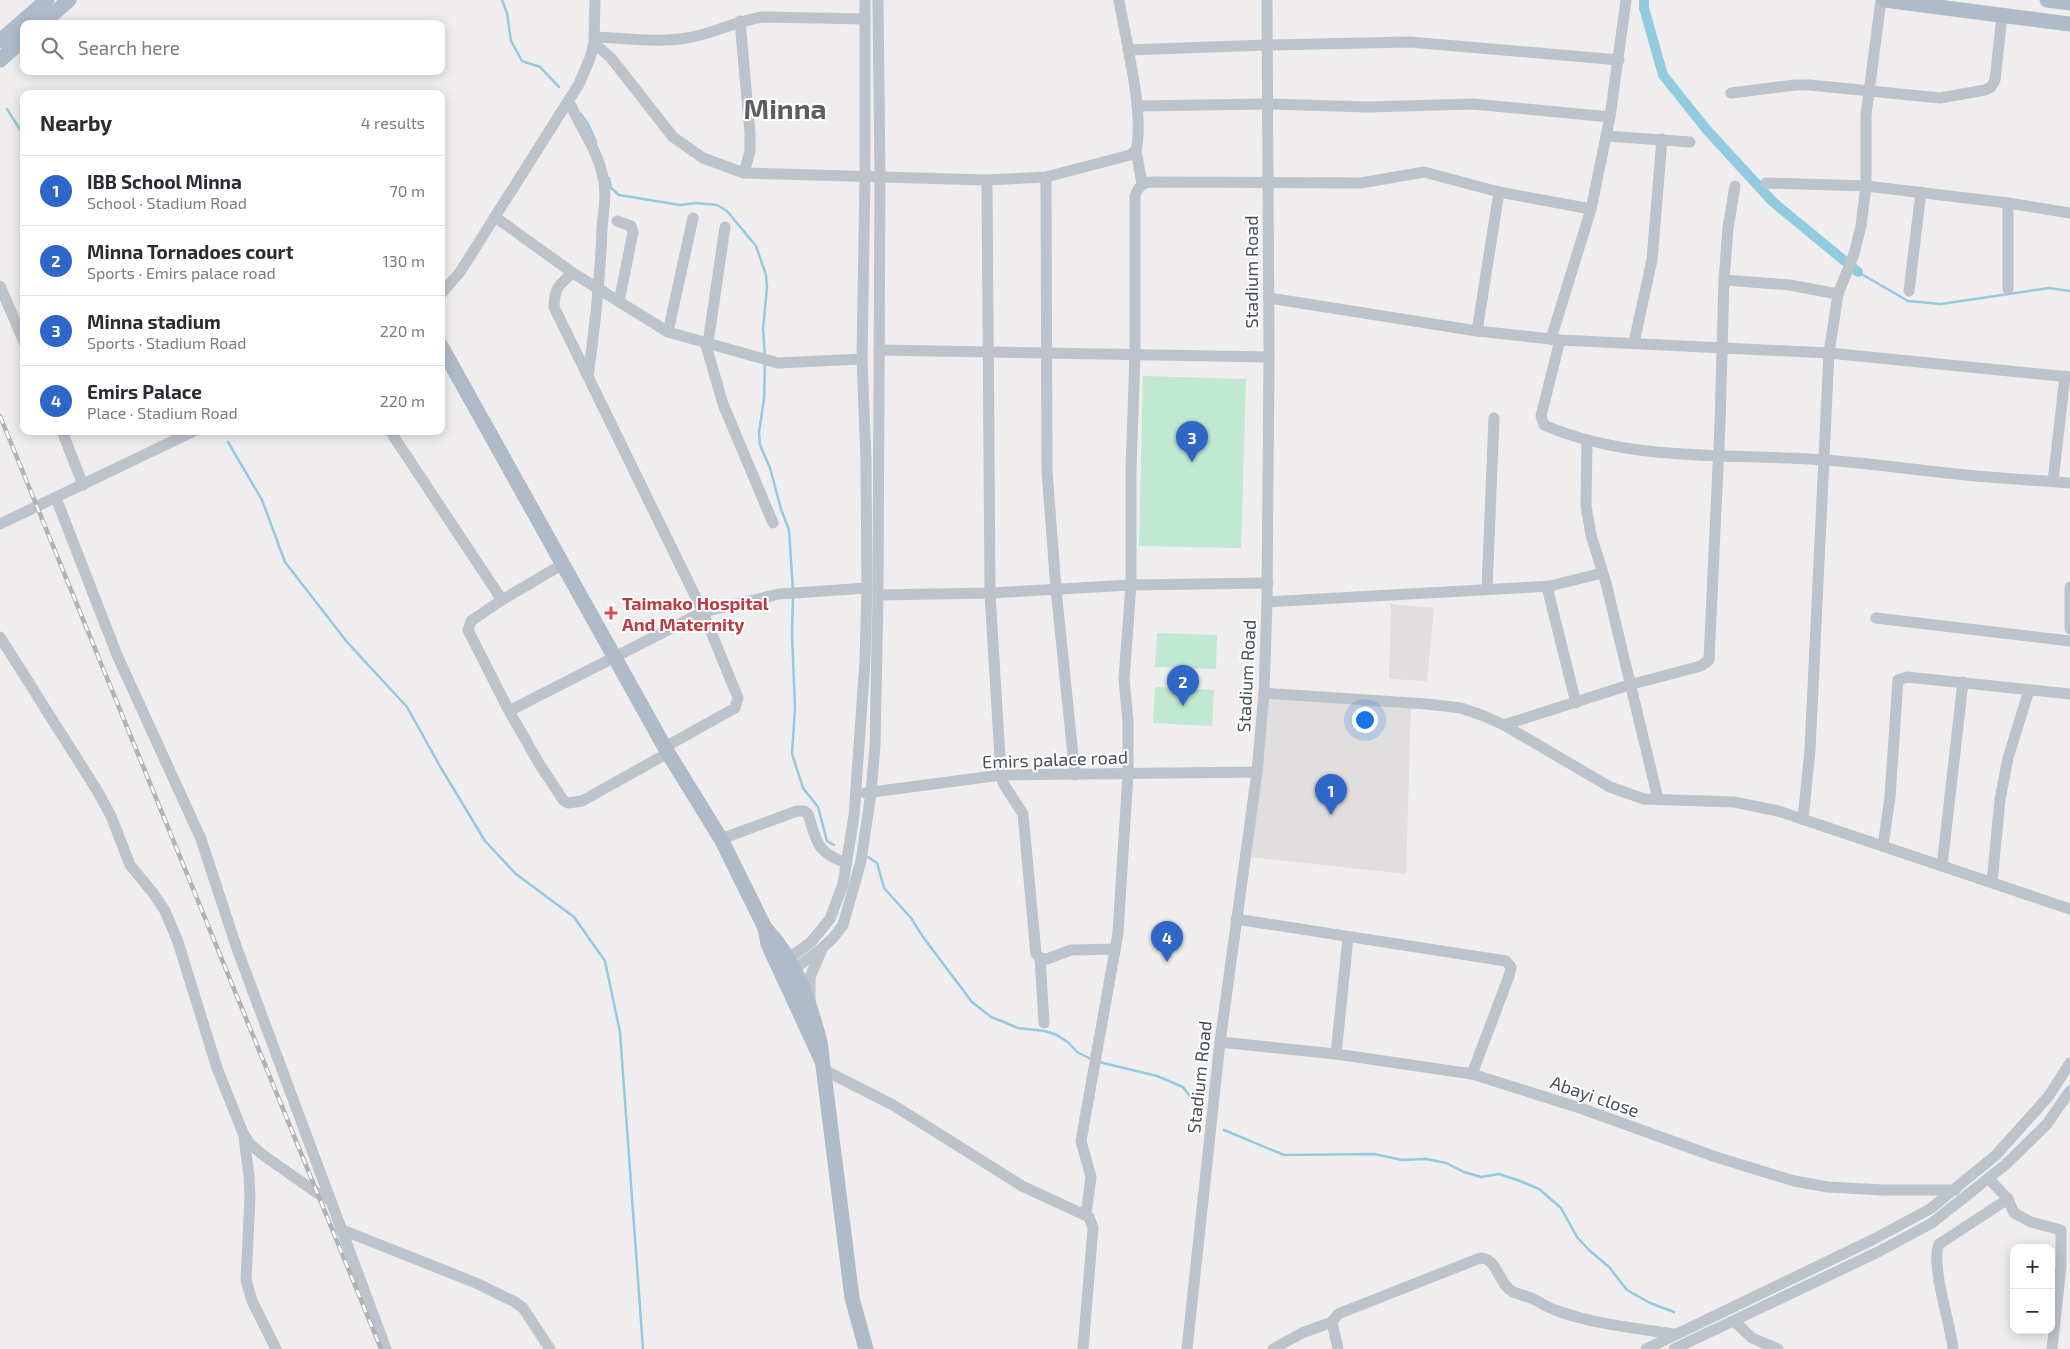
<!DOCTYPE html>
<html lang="en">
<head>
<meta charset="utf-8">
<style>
  :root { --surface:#fff; --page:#f7f7f7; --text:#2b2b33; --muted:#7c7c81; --line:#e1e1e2; --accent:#2f67c8 }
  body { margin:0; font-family:"Exo 2",sans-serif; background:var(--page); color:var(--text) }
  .controls { position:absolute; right:15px; bottom:15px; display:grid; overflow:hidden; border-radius:10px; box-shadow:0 2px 12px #0003 }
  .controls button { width:45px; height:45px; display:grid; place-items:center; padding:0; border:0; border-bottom:1px solid var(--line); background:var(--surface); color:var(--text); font:25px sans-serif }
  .you { position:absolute; left:1364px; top:719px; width:18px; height:18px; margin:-12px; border:4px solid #fff; border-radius:50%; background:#1a73e8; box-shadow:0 0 0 8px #1a73e833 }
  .badge { display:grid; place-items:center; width:32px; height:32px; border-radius:50%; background:var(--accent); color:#fff; font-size:16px; font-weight:700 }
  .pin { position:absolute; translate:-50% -41px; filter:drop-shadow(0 1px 2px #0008) }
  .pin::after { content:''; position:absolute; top:26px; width:18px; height:15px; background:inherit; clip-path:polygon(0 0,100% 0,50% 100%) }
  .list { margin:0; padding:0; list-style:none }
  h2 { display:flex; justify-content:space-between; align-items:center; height:65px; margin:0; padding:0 20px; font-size:21px }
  h2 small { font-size:16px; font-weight:400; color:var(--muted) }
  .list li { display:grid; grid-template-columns:32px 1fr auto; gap:15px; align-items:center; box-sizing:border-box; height:70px; padding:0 20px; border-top:1px solid var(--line) }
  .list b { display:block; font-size:19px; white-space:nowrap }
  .list p { margin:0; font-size:16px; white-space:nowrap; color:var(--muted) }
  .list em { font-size:16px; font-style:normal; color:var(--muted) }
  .icon { flex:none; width:28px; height:28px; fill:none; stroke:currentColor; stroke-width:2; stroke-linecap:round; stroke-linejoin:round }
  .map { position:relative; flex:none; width:2070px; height:1349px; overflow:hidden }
  .search { position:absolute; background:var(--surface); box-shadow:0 2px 12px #0003; left:20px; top:20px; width:425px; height:55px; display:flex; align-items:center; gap:12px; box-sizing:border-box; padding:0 18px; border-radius:10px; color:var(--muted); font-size:19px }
  .panel { position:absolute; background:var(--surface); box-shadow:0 2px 12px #0003; left:20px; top:90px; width:425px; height:345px; border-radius:10px }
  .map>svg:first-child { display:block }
</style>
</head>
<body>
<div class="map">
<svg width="2070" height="1349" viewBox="0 0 2070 1349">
  <rect width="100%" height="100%" fill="#efeded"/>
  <g fill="#e0dede">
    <polygon points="1391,604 1434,608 1427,681 1389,679"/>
    <polygon points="1268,695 1411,706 1406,874 1248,857"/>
  </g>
  <g fill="#c0e8d2">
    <polygon points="1143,376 1246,379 1241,548 1139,546"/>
    <polygon points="1157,633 1217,635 1216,669 1155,667"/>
    <polygon points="1155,687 1214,690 1212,726 1153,723"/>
  </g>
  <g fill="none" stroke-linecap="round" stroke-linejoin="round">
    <g stroke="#92cbe0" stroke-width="2.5">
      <polyline points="502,0 507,13 511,41 522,61 540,67 559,87"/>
      <polyline points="7,109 24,136"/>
      <polyline points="581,114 588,124 596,142"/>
      <polyline points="609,178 611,188 619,195 680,205 696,203 717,205 727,211 756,246 766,275 767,287 763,330 765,356"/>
      <polyline points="1858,272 1908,301 1941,304 2049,288 2070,291"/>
      <polyline points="765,364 764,399 759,432 760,445 770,468 781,509 789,530 793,590"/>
      <polyline points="228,442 262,500 285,562 347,642 407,707 441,768 485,841 516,874 574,917 605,961 620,1032 643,1349"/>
      <polyline points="793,596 792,634 795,708 792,754 803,788 818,807 827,841 834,845"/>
      <polyline points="868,857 877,863 884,888 911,918 923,937 972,1002 991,1017 1004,1022 1018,1028 1045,1031 1057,1035 1069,1043 1077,1052 1091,1059"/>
      <polyline points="1099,1062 1157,1076 1183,1087 1202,1113"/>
      <polyline points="1224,1130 1284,1155 1374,1154 1402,1160 1426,1159 1446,1163 1464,1172 1481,1177 1499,1174 1520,1181 1539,1189 1561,1208 1577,1237 1589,1250 1609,1267 1627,1290 1650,1303 1674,1312"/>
    </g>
    <polyline stroke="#92cbe0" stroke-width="10" points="1644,0 1644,8 1663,75 1707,130 1773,202 1858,272"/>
    <g stroke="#bdc3ca" stroke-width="11">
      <polyline points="740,21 750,133 750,151 744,173"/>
      <path d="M595,37C626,38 657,43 687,38C714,34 737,20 764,17L865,19"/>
      <path d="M594,43L611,58L673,137L703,158L744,173L987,180L1046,177L1130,155L1136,150C1145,115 1125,38 1119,0"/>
      <polyline points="1128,50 1266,45 1410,42 1619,60"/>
      <polyline points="1731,93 1795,85 1810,85 1940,98 1985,90 1991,87 1995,80 2002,16"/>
      <path d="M569,101C579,126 596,147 602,173C608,194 603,209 602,230C600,280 595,327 588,377"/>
      <polyline points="1137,106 1266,104 1368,107 1473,104 1610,117"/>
      <polyline points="1606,136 1690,142"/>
      <polyline points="1136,150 1142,184"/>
      <polyline points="1046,177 1047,471 1056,589 1075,775"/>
      <polyline points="987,180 990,593 1001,775 1003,783 1023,814 1036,954 1040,958 1047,959 1071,950 1115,949"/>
      <polyline points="1766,183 1866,186 2008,203 2070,213"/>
      <polyline points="2008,203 2008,289"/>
      <polyline points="495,217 573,273 668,332 778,363 862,359"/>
      <polyline points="617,221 631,226 633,232 619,302"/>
      <path d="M573,273C559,284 554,289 554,307L703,612L738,698L735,708L665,747"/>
      <polyline points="1724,280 1790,285 1838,294"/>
      <polyline points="0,286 24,342"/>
      <polyline points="1909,291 1921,192"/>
      <polyline points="441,294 460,272 579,84 590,58 594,43 595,0"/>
      <polyline points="1269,298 1477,331 1560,340 1829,353 2070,377"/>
      <polyline points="1477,331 1499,192"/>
      <polyline points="668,332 693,218"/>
      <polyline points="1551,339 1591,209 1610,117 1626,0"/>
      <path d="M1560,340L1541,416L1544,425C1631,463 1732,453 1825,460C1869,463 1913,470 1957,474C1994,478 2032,480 2070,483"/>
      <polyline points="705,342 723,404 773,523"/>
      <polyline points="1634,342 1652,260 1662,139"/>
      <polyline points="708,343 725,227"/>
      <polyline points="879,350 1269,357"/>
      <polyline points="62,431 83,485"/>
      <polyline points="390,431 502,600 563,564"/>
      <polyline points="1587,441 1586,506 1591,535 1606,583 1658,799"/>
      <polyline points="2053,481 2065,376"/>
      <polyline points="56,498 117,655 201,839 236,946 386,1349"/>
      <polyline points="0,524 194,431"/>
      <polyline points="2070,587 2070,629"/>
      <polyline points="1487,589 1494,418"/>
      <polyline points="878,595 990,593 1131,585 1268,583"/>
      <polyline points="502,600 471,621 468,630 509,711 703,612 779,594 867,588"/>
      <polyline points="1267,602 1551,586"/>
      <polyline points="1876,618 2070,641"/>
      <polyline points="0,637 98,792 111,816 130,865 153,893 165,911 178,942 217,1068 243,1133 250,1144 263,1155 317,1193 330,1200"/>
      <polyline points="1264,693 1427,704 1461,708 1484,716 1504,725 1610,787 1644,799 1734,802 1778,811 2070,909"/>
      <polyline points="1576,703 1548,591 1551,586 1554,585 1602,573"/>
      <polyline points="509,711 540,765 563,800 568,803 582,801 668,753"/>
      <polyline points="1504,725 1629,685 1701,666 1709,660 1720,424 1724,280 1728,228 1735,186"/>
      <polyline points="865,793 1001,775 1257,772"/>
      <polyline points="1803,819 1810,750 1829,353 1838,294 1854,254 1861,226 1866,186 1866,115 1881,0"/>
      <path d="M721,839L797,811H804L808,814C817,842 816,852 846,863"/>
      <polyline points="1883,846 1890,797 1898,680 1907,677 2070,694"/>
      <polyline points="1942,866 1963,682"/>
      <polyline points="1992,882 2000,800 2008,758 2029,690"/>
      <polyline points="1236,919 1506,961 1511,967 1509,976 1472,1074"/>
      <polyline points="1040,958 1044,1023"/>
      <polyline points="783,963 811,942 830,919 843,884 854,816 865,661 867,588 866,461 862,359 865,177 865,0"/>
      <polyline points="788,974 822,948 833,938 843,925 861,861 871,793 875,746 878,595 880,176 878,0"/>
      <polyline points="810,1001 810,977 822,949"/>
      <polyline points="1220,1042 1336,1054 1472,1074 1580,1108 1716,1157 1794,1181 1828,1187 1883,1190 1955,1190"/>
      <polyline points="1336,1054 1348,938"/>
      <polyline points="822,1069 893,1105 1022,1186 1089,1217 1093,1228 1083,1349"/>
      <polyline points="244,1137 249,1176 250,1197 246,1280 252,1301 276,1349"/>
      <polyline points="1989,1179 2008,1199 2014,1213 2031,1222 2061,1230 2061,1266 2052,1349"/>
      <path d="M1086,1214L1091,1177L1081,1141L1118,933L1128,774V721L1124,679L1131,585V469L1135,355V196C1137,189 1140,185 1148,182L1361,183L1424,172L1499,192L1591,209"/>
      <polyline points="340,1229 476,1283 515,1302 523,1308 550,1349"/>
      <polyline points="1734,1321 1752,1338 1778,1349"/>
      <polyline points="1187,1349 1220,1042 1257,772 1264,693 1267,602 1269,357 1267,0"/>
      <polyline points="1273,1349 1302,1333 1332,1322"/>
      <path d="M1338,1349L1332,1322L1338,1314L1480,1258C1498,1258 1498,1284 1513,1292C1519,1294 1525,1296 1531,1298C1539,1301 1546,1307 1555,1310C1592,1324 1635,1328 1674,1334"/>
      <polyline points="1646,1349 1872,1240 1930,1209 1996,1155 2048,1097 2070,1063"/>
      <polyline points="1674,1349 1878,1252 1932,1223 2005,1165 2047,1124 2070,1091"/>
      <path d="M1953,1349C1951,1325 1930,1265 1939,1244L2008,1199"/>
    </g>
    <g stroke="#b0bbc9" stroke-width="15">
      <polyline points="1884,0 2070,24"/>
      <polyline points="2047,0 2070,3"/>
      <polyline points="42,24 69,0"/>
      <polyline points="0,41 47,0"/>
      <polyline points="0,60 24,39"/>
      <polyline points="441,346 668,753 721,839 765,928 768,944 821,1059"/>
      <path d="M767,930C796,961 810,1003 820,1042L852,1298L866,1349"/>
    </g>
    <defs>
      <polyline id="rail" points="0,416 381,1349"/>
    </defs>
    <use href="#rail" stroke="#b0b2b6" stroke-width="4.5"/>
    <use href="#rail" stroke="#fff" stroke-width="2.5" stroke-dasharray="8" stroke-linecap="butt"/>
  </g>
  <path fill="#e0444e" stroke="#fff" stroke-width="2" d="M608.5 605.5h5v5h5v5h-5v5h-5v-5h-5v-5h5z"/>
  <g text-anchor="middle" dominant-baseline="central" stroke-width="4" stroke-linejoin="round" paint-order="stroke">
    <g font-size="18" fill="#474f58" stroke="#fff">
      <text transform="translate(1251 272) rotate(-90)">Stadium Road</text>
      <text transform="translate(1246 676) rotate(-87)">Stadium Road</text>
      <text transform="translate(1055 759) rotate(-2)">Emirs palace road</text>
      <text transform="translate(1199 1077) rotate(-84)">Stadium Road</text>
      <text transform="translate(1595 1096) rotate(19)">Abayi close</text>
    </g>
    <g font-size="18" font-weight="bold" fill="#be3a42" stroke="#fff" text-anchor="start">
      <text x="622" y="603">Taimako Hospital<tspan x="622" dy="21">And Maternity</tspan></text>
    </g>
    <g font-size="28" font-weight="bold" fill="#5a5d61" stroke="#fff">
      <text x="785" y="108">Minna</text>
    </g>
  </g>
</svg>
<div class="controls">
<button>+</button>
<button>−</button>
</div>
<div class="you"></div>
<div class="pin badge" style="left:1331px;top:815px">1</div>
<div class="pin badge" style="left:1183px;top:706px">2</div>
<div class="pin badge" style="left:1192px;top:462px">3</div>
<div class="pin badge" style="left:1167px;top:962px">4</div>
<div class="search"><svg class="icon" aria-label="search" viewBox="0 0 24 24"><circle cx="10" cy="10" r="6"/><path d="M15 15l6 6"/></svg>Search here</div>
<section class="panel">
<h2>Nearby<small>4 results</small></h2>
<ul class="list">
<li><span class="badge">1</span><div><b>IBB School Minna</b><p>School · Stadium Road</p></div><em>70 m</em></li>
<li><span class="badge">2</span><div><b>Minna Tornadoes court</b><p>Sports · Emirs palace road</p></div><em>130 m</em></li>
<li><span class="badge">3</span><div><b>Minna stadium</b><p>Sports · Stadium Road</p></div><em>220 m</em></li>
<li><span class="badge">4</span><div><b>Emirs Palace</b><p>Place · Stadium Road</p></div><em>220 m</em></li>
</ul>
</section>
</div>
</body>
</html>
